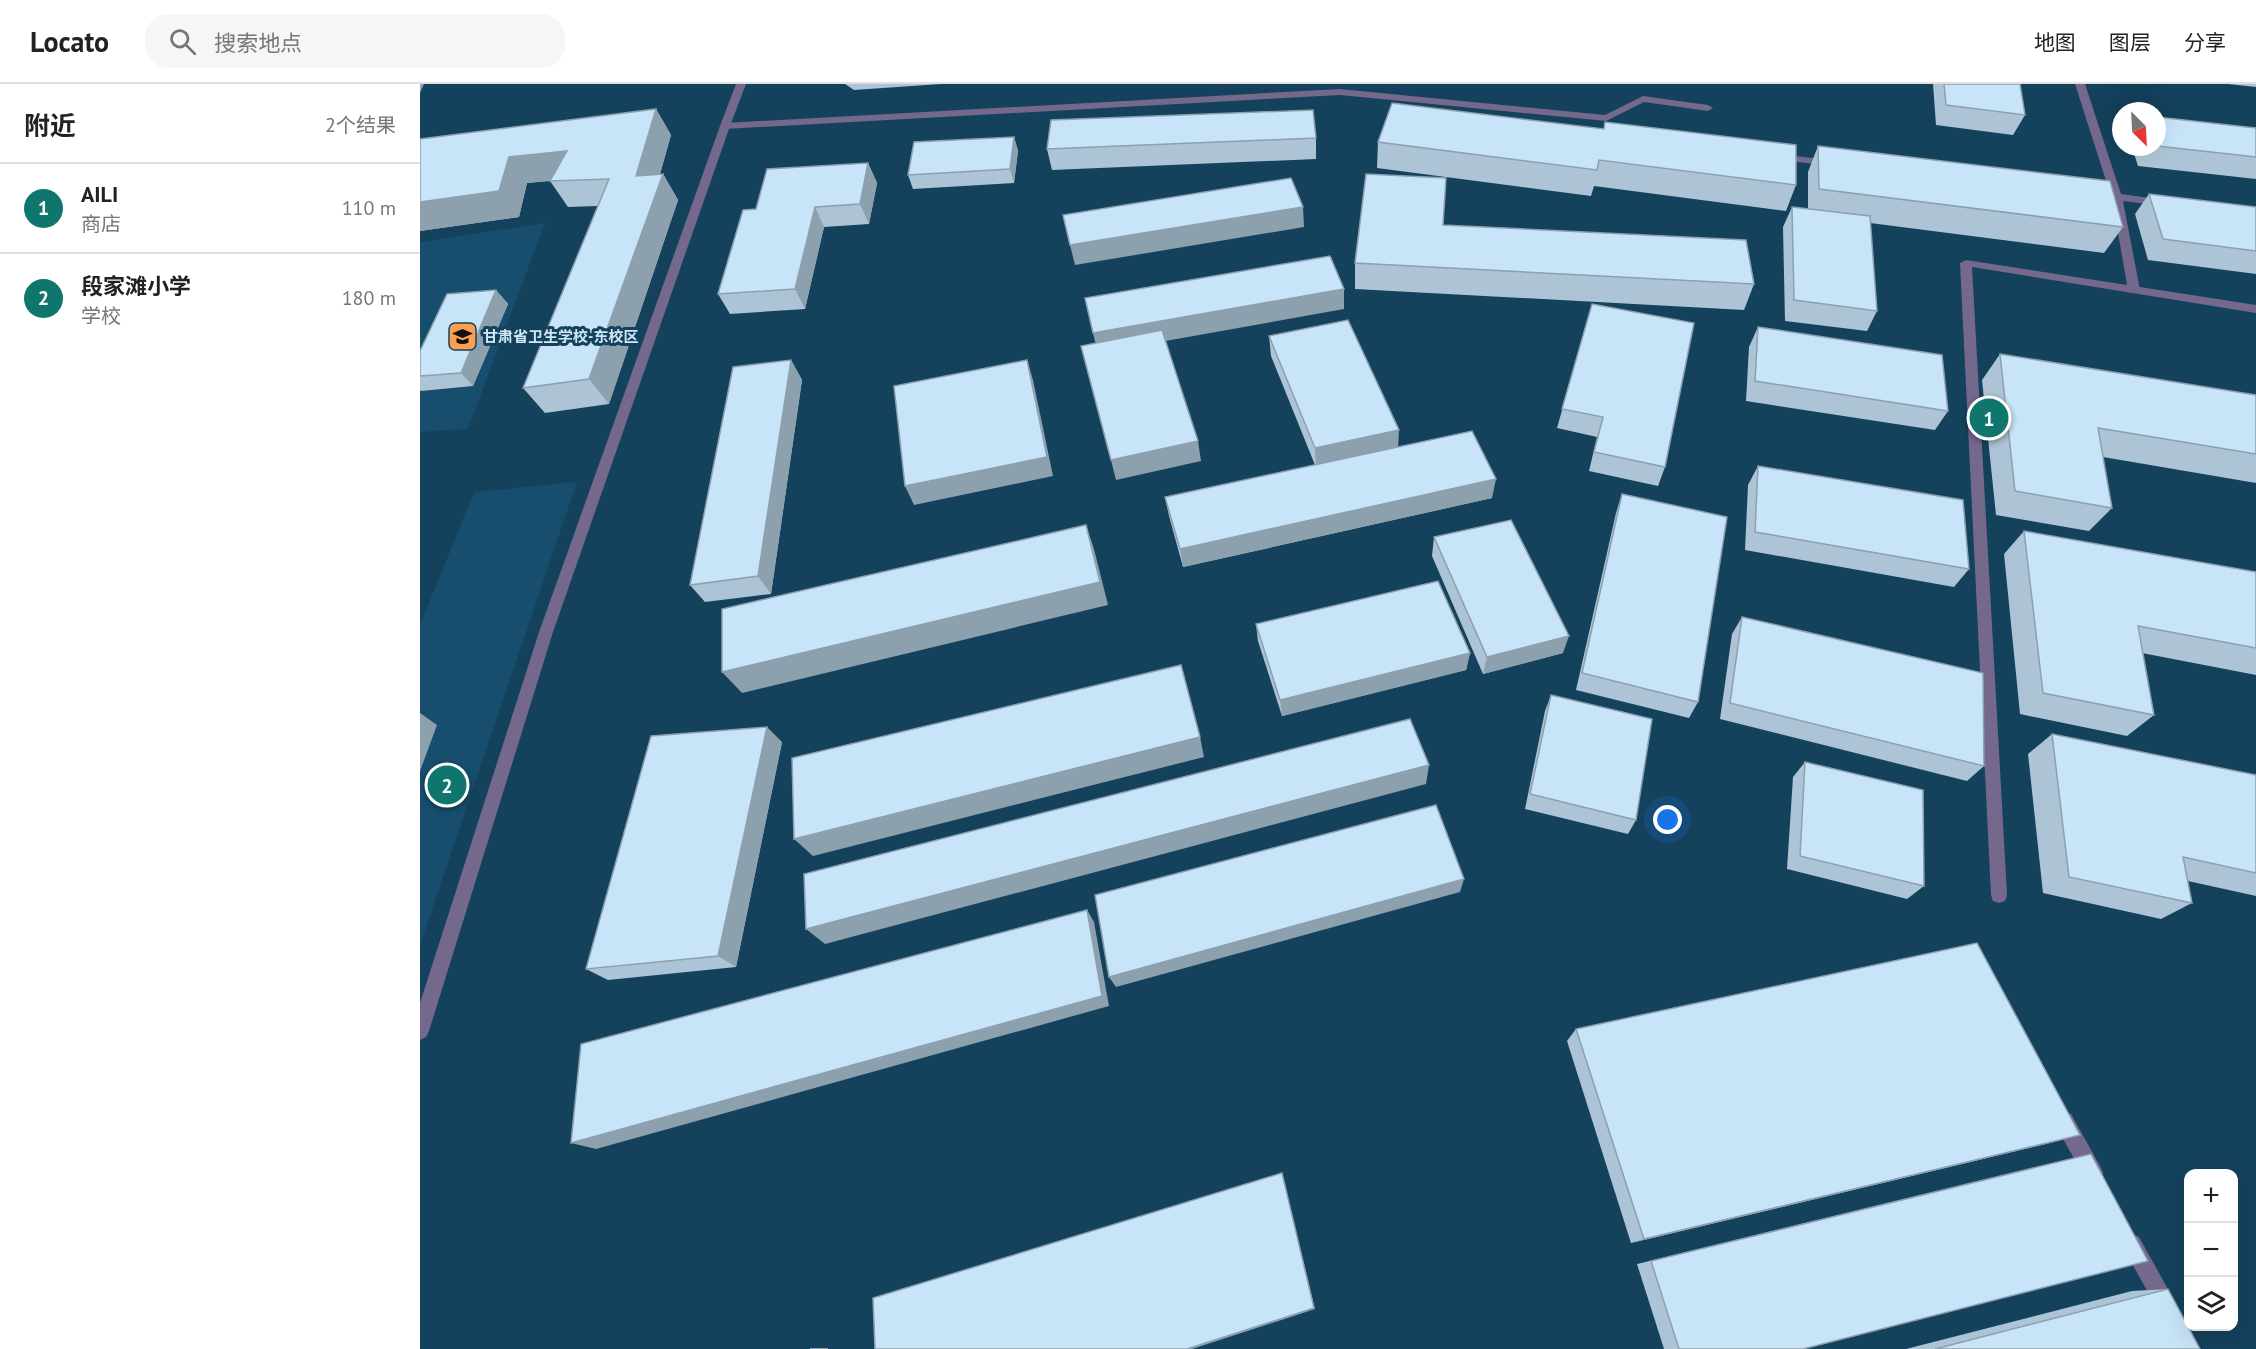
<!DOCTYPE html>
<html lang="zh">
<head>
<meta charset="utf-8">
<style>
  :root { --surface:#fff; --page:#f6f6f6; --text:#222; --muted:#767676; --line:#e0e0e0; --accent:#0f766e }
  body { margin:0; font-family:"PT Sans","Noto Sans SC",sans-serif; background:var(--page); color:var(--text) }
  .controls { position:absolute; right:18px; bottom:18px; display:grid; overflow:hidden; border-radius:12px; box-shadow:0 6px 24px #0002 }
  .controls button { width:54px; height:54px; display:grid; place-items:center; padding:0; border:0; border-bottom:2px solid var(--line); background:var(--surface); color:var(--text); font:30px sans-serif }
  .compass { position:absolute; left:1692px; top:18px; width:54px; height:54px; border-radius:50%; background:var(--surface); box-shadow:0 6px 24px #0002; rotate:156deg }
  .you { position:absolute; left:1248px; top:736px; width:21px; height:21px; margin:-15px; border:4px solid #fff; border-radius:50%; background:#1a73e8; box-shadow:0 0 0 9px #1a73e833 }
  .badge { display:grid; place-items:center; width:39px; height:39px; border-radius:50%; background:var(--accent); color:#fff; font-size:20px; font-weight:700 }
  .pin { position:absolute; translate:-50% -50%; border:3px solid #fff; box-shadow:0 2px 6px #0006 }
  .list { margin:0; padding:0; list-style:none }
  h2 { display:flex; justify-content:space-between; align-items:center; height:78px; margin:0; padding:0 24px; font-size:26px }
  h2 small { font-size:20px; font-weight:400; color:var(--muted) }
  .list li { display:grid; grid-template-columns:39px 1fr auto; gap:18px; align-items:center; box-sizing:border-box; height:90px; padding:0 24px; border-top:2px solid var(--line) }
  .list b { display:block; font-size:22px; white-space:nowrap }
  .list p { margin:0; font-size:20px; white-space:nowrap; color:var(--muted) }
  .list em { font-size:20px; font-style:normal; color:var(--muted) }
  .icon { flex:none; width:33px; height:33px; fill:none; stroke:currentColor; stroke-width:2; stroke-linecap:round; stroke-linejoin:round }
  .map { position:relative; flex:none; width:1836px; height:1265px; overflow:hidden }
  header { display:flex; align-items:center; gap:36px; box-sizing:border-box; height:84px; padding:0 30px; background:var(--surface); border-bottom:2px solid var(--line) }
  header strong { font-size:28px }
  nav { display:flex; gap:33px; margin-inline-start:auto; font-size:21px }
  .search { width:420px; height:54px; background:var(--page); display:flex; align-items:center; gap:15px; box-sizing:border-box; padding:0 21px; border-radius:24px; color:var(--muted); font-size:22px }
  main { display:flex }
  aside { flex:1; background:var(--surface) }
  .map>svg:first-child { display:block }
</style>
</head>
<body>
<header>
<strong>Locato</strong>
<div class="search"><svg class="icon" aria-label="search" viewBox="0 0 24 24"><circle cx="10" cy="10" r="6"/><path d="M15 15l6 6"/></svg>搜索地点</div>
<nav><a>地图</a><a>图层</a><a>分享</a></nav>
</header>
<main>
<aside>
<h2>附近<small>2个结果</small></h2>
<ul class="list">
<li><span class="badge">1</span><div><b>AILI</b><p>商店</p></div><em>110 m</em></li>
<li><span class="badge">2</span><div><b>段家滩小学</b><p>学校</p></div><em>180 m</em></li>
</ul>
</aside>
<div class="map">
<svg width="1836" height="1265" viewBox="0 0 1836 1265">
  <rect width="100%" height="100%" fill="#14415c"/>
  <g fill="#174e6d">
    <polygon points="125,139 48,345 0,348 0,158"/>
    <polygon points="157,398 0,861 0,541 54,408"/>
  </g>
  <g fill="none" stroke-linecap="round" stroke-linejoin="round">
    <g fill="#74688d" fill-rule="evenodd">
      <polygon points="1655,0 1665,0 1701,110 1744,116 1749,119 1744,122 1703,117 1720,206 1718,209 1710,209 1708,206 1692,115 1675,113 1670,110 1675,107 1690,109"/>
      <polygon points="920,5 1185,31 1223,12 1288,21 1293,24 1288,27 1224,18 1186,37 920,11 305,45 300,42 305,39"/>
      <polygon points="1357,70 1410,76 1415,79 1410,82 1353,75 1353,71"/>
    </g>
    <polygon fill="#74688d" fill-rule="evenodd" points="316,0 326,0 310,42 302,44 300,42"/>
    <g fill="#74688d" fill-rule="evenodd">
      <polygon points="305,39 310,42 133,548 9,947 6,953 0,956 0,919 119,548 300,42"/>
      <polygon points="1546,176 1836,221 1836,229 1552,183 1587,811 1585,817 1579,819 1573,817 1571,811 1540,179"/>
      <polygon points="1644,1028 1651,1030 1680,1082 1683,1089 1680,1096 1673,1099 1666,1096 1637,1044 1635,1037 1637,1030"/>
      <polygon points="1712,1150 1719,1153 1754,1216 1757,1223 1754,1230 1747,1233 1740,1230 1705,1167 1702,1160 1705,1153"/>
    </g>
  </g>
  <g fill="#acc4d5">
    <polygon points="425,0 521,0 434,6"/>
    <polygon points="1513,0 1600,0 1605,31 1593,51 1516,41"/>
    <polygon points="1808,0 1836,0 1836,3"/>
    <polygon points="972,19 1376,101 1366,127 1174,102 1171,112 957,84 958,58"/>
    <polygon points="236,25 251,51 240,90 243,90 258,116 189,320 125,329 103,304 178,122 148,123 130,97 107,99 99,133 0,147 0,55"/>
    <polygon points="1737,33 1836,44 1836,95 1718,82 1712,63 1737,63"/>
    <polygon points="594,53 598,67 594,99 493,105 488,91"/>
    <polygon points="896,54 896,75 632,86 627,65"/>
    <polygon points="1398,62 1703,143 1684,169 1450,139 1457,227 1447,247 1365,237 1363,143 1372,123 1388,125 1388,88"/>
    <polygon points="448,79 457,99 449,140 404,143 385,225 310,230 298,210 336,125"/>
    <polygon points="1729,110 1836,123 1836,190 1728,176 1715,130"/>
    <polygon points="1023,141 1334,200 1324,226 935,205 935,179"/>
    <polygon points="76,206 88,220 53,302 1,307 0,306 0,267"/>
    <polygon points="1172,220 1245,383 1238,402 1169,387 1177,353 1137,344"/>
    <polygon points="1338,243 1528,327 1515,346 1326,317 1329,263"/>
    <polygon points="849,252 978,363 1072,414 763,483 749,432 745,413 895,381 851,272"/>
    <polygon points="1580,270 1836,311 1836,399 1683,373 1692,424 1669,447 1576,431 1562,296"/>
    <polygon points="371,276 382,296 351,510 285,518 270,501"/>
    <polygon points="1338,382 1549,485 1534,503 1325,466 1328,401"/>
    <polygon points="1202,410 1278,618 1269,634 1156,606 1196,429"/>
    <polygon points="1604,447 1836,488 1836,591 1722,569 1734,631 1707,652 1600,630 1584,470"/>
    <polygon points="1014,453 1143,569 1063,590 1012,472"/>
    <polygon points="1322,533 1564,682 1547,697 1300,635 1312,550"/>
    <polygon points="836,540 1050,569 1046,586 862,632 838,557"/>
    <polygon points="1131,611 1216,736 1208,750 1105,725 1125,627"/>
    <polygon points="1632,650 1836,691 1836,812 1768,797 1772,819 1741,835 1623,809 1608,670"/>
    <polygon points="362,658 316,883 188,896 166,885"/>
    <polygon points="1385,678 1504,802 1487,815 1367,785 1373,693"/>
    <polygon points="1156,945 1660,1051 1630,1059 1211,1159 1147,957"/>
    <polygon points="1671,1070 1383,1265 1244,1265 1217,1180"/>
    <polygon points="1748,1205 1780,1265 1486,1265 1712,1207"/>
  </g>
  <g fill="#8ca0ae">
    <polygon points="0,0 4,0 0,9"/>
    <polygon points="236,25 251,51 232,118 216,92"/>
    <polygon points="594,53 598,67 594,99 590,85"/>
    <polygon points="147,67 164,93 107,99 99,133 0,147 0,118 89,73"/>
    <polygon points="448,79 457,99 449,140 440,120"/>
    <polygon points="243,90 258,116 189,320 169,295"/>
    <polygon points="395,123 404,143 385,225 375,205"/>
    <polygon points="883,123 884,143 655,181 650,161"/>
    <polygon points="924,205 924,225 678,269 673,249"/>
    <polygon points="76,206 88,220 53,302 41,289"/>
    <polygon points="371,276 382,296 351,510 338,492"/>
    <polygon points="607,276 613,296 633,392 494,421 485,402"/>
    <polygon points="979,346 978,365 896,383 895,364"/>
    <polygon points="778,357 781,377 696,396 691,376"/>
    <polygon points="1076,395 1072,414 763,483 760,465"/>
    <polygon points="666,441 674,465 688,521 322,609 302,588"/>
    <polygon points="1149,552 1143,569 1063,590 1067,573"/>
    <polygon points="1050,569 1046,586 862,632 860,616"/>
    <polygon points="0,629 17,641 0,687"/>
    <polygon points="347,643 362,658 316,883 298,872"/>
    <polygon points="780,653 784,673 393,772 374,755"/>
    <polygon points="1009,681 1006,700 405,860 386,845"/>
    <polygon points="1044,795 1040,808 696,903 689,893"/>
    <polygon points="667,826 674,838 689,922 176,1065 151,1059"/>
    <polygon points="1660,1051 1630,1059 1211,1159 1224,1155"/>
    <polygon points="862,1089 895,1225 772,1265 767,1265"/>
    <rect x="390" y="1264" width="18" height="1"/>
  </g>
  <g fill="#c8e4f8" stroke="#8ca0ae" stroke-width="1.5">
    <polygon points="1524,0 1600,0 1605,31 1526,21"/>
    <polygon points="972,19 1184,45 1185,38 1376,61 1376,101 1179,76 1177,86 958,58"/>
    <polygon points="236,25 216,92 243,90 169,295 103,304 189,95 130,97 147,67 89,73 79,107 0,118 0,55"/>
    <polygon points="893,26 896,54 627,65 631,36"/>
    <polygon points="1737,33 1836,44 1836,73 1737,62"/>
    <polygon points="594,53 590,85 488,91 494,58"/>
    <polygon points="1398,62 1690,97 1703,143 1399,105"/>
    <polygon points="448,79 440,120 395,123 375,205 298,210 323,126 336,125 347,85"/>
    <polygon points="946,90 1026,94 1023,141 1326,156 1334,200 935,179"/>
    <polygon points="871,94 883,123 650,161 643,131"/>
    <polygon points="1729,110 1836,123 1836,167 1743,155"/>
    <polygon points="1372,123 1450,132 1457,227 1374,216"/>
    <polygon points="910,172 924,205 673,249 665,214"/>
    <polygon points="76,206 41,289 0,292 0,267 27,210"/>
    <polygon points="1172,220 1274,239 1245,383 1174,368 1183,333 1142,325"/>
    <polygon points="928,236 979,346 895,364 849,252"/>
    <polygon points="1338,243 1522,271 1528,327 1335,297"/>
    <polygon points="742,246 778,357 691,376 661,262"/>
    <polygon points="1580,270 1836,311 1836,370 1678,344 1692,424 1595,407"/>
    <polygon points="371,276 338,492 270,501 313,283"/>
    <polygon points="607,276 627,373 485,402 474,302"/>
    <polygon points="1052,347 1076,395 760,465 745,413"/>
    <polygon points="1338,382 1543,416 1549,485 1335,448"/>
    <polygon points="1202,410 1307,433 1278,618 1162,589"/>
    <polygon points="1091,436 1149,552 1067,573 1014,453"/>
    <polygon points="666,441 680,498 302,588 302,525"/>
    <polygon points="1604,447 1836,488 1836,564 1718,542 1734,631 1623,609"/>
    <polygon points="1018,497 1050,569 860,616 836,540"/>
    <polygon points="1322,533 1563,589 1564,682 1310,619"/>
    <polygon points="761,581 780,653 374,755 372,674"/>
    <polygon points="1131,611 1232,635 1216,736 1110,710"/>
    <polygon points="990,635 1009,681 386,845 384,790"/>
    <polygon points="347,643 298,872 166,885 231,652"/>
    <polygon points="1632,650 1836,691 1836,789 1763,773 1772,819 1649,793"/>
    <polygon points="1385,678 1503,706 1504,802 1380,772"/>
    <polygon points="1016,721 1044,795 689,893 675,811"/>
    <polygon points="667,826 682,912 151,1059 161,960"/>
    <polygon points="1557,859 1660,1051 1224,1155 1156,945"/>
    <polygon points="1671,1070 1728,1177 1383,1265 1259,1265 1231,1177"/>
    <polygon points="862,1089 894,1224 767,1265 455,1265 453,1214"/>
    <polygon points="1748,1205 1780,1265 1515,1265"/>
  </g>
  <defs>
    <symbol id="university-square" viewBox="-11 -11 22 22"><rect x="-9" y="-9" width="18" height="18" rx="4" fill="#fa9f50" stroke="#14415c"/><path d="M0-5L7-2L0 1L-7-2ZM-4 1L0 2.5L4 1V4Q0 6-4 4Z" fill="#111"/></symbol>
  </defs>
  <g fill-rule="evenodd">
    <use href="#university-square" x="26" y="236" width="33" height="33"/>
  </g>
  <g text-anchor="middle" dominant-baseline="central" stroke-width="6" stroke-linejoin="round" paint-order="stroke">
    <g font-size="15" font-weight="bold" fill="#d0e7f8" stroke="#14415c" text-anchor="start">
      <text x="63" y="252">甘肃省卫生学校-东校区</text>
    </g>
  </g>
</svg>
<div class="controls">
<button>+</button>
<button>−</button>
<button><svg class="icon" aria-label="layers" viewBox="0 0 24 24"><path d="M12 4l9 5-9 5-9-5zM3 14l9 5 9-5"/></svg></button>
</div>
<svg class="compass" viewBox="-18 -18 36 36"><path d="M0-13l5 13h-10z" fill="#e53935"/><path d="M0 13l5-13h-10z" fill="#767676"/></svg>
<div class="you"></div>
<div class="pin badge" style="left:1569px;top:334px">1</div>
<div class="pin badge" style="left:27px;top:701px">2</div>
</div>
</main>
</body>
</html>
